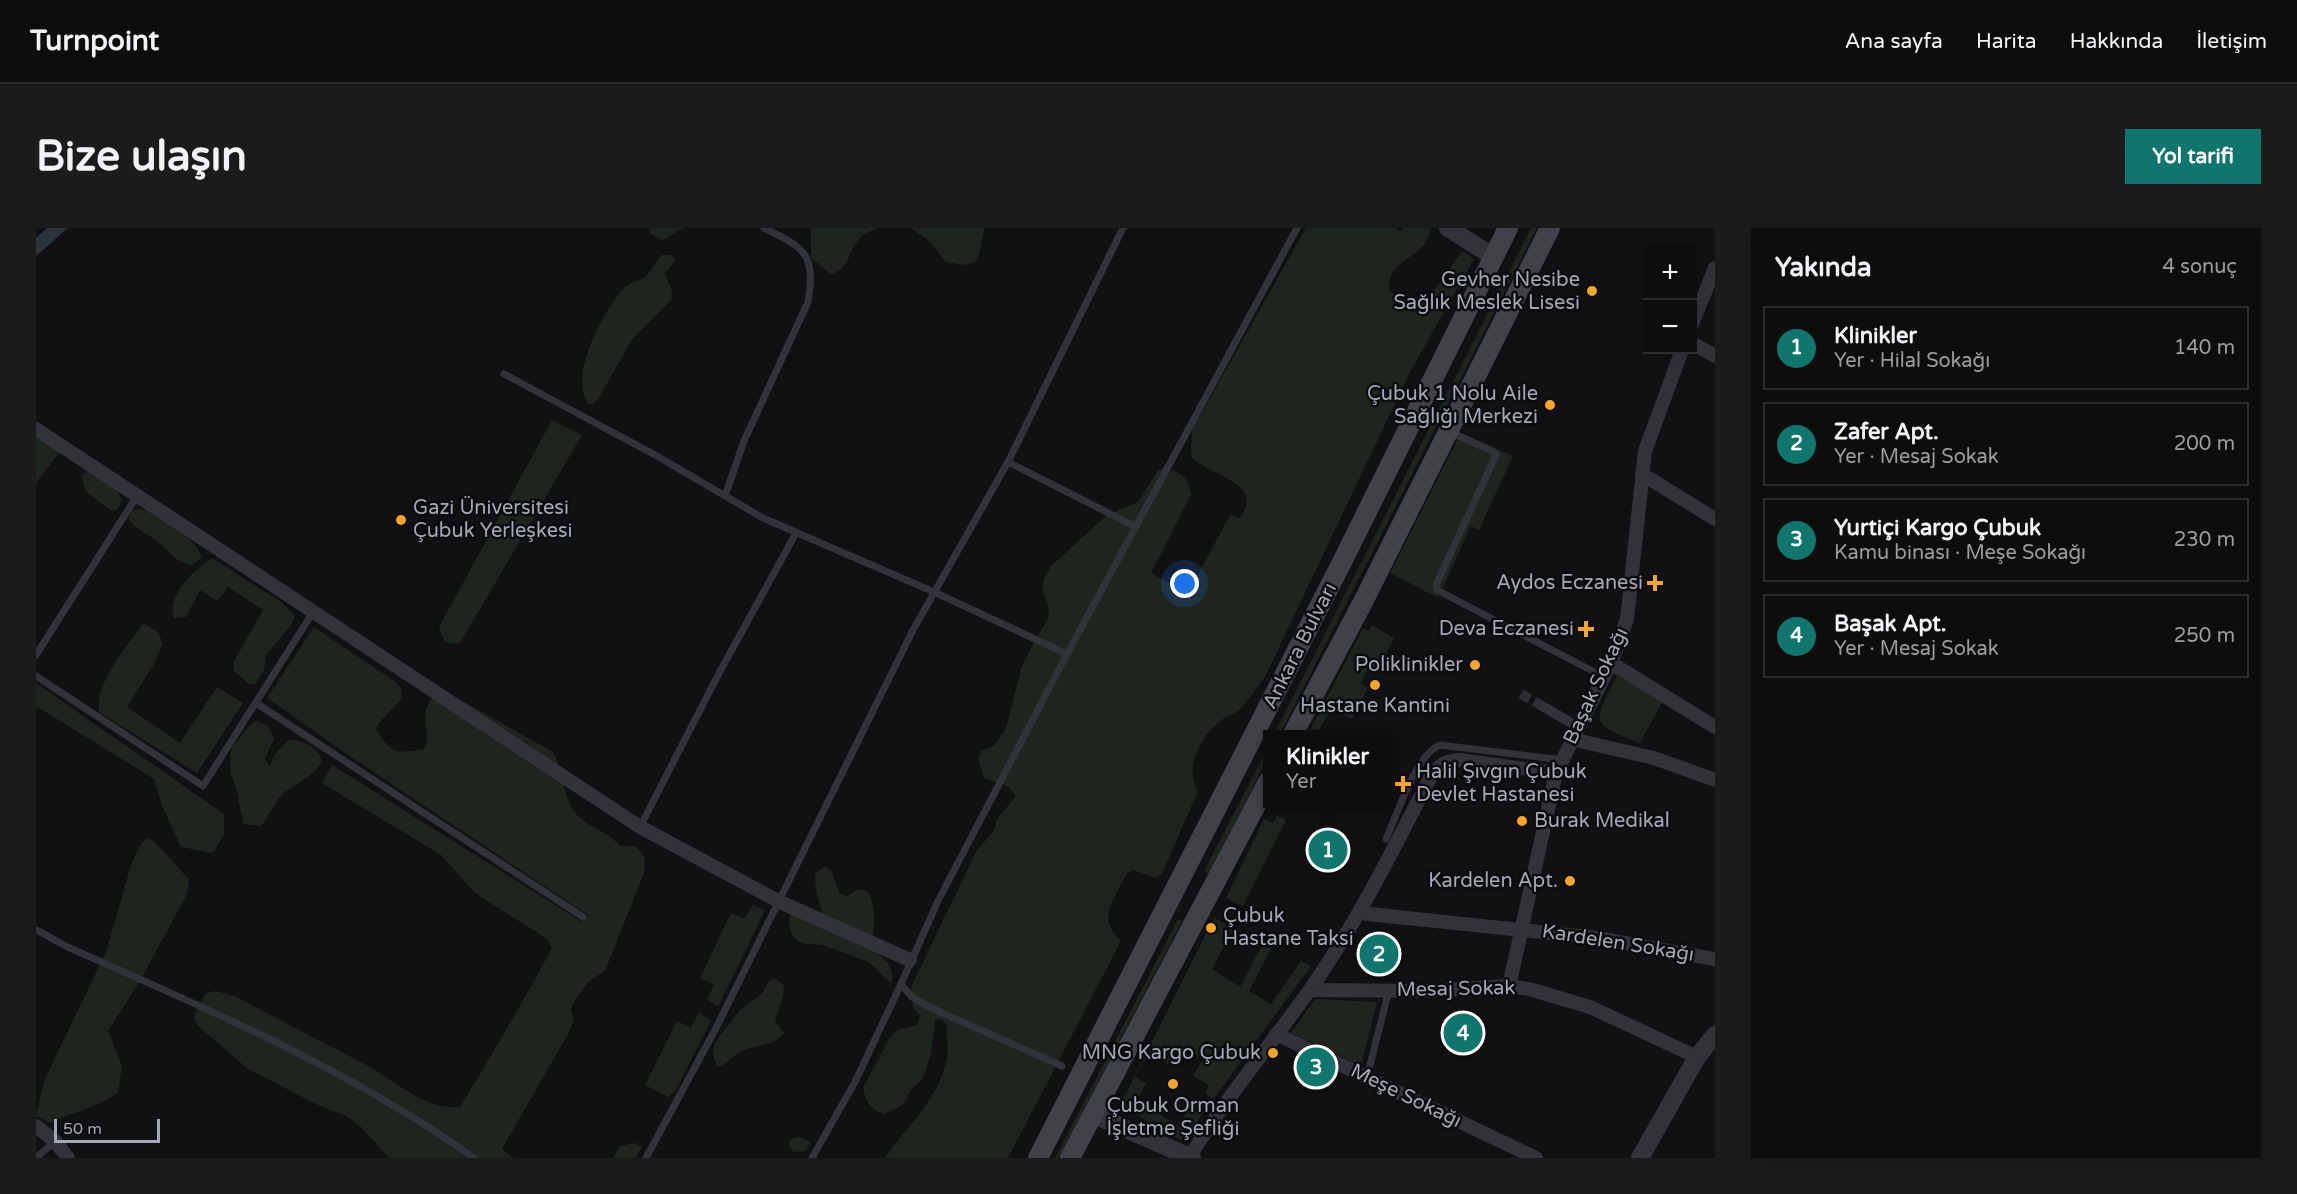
<!DOCTYPE html>
<html lang="tr">
<head>
<meta charset="utf-8">
<style>
  :root { --surface:#0d0d0e; --page:#1b1b1c; --text:#f1f3f6; --muted:#9a9c9e; --line:#2d2d2e; --accent:#0f766e }
  body { margin:0; font-family:"Varela Round",sans-serif; background:var(--page); color:var(--text) }
  .controls { position:absolute; right:18px; top:18px; display:grid; overflow:hidden; border-radius:0px; box-shadow:0 6px 24px #0002 }
  .controls button { width:54px; height:54px; display:grid; place-items:center; padding:0; border:0; border-bottom:2px solid var(--line); background:var(--surface); color:var(--text); font:30px sans-serif }
  .scale { position:absolute; left:18px; bottom:15px; width:106px; box-sizing:border-box; padding-left:6px; border:3px solid #a2a8b4; border-top:0; font-size:16px; line-height:21px; white-space:nowrap; color:#a2a8b4; -webkit-text-stroke:4px #0c0c0e; paint-order:stroke }
  .you { position:absolute; left:1149px; top:356px; width:21px; height:21px; margin:-15px; border:4px solid #fff; border-radius:50%; background:#1a73e8; box-shadow:0 0 0 9px #1a73e833 }
  .badge { display:grid; place-items:center; width:39px; height:39px; border-radius:50%; background:var(--accent); color:#fff; font-size:20px; font-weight:700 }
  .pin { position:absolute; translate:-50% -50%; border:3px solid #fff; box-shadow:0 2px 6px #0006 }
  .popup { position:absolute; left:1227px; top:502px; width:129px; height:78px; box-sizing:border-box; display:grid; place-content:center; border-radius:0px; background:var(--surface); filter:drop-shadow(0 2px 4px #0005); font-size:20px; white-space:nowrap; color:var(--muted) }
  .popup b { font-size:22px; color:var(--text) }
  .popup::after { content:''; position:absolute; left:50%; top:100%; margin-left:-12px; border:12px solid transparent; border-top-color:var(--surface) }
  .list { margin:0; padding:0; list-style:none }
  h2 { display:flex; justify-content:space-between; align-items:center; height:78px; margin:0; padding:0 24px; font-size:26px }
  h2 small { font-size:20px; font-weight:400; color:var(--muted) }
  .list li { display:grid; grid-template-columns:39px 1fr auto; gap:18px; align-items:center; box-sizing:border-box; height:84px; margin:0 12px 12px; padding:0 12px; border:2px solid var(--line); border-radius:0px }
  .list b { display:block; font-size:22px; white-space:nowrap }
  .list p { margin:0; font-size:20px; white-space:nowrap; color:var(--muted) }
  .list em { font-size:20px; font-style:normal; color:var(--muted) }
  .map { position:relative; flex:none; width:1679px; height:930px; overflow:hidden; border-radius:0px }
  header { display:flex; align-items:center; gap:36px; box-sizing:border-box; height:84px; padding:0 30px; background:var(--surface); border-bottom:2px solid var(--line) }
  header strong { font-size:28px }
  nav { display:flex; gap:33px; margin-inline-start:auto; font-size:21px }
  .intro { display:flex; align-items:center; justify-content:space-between; box-sizing:border-box; height:144px; padding:0 36px }
  h1 { margin:0; font-size:42px }
  .button { padding:15px 27px; border-radius:0px; background:var(--accent); color:#fff; font-size:21px; font-weight:700 }
  main { display:flex; gap:36px; padding:0 36px }
  aside { flex:1; background:var(--surface); border-radius:0px; box-shadow:0 6px 24px #0002 }
  .map>svg:first-child { display:block }
</style>
</head>
<body>
<header>
<strong>Turnpoint</strong>
<nav><a>Ana sayfa</a><a>Harita</a><a>Hakkında</a><a>İletişim</a></nav>
</header>
<div class="intro"><h1>Bize ulaşın</h1><a class="button">Yol tarifi</a></div>
<main>
<div class="map">
<svg width="1679" height="930" viewBox="0 0 1679 930">
  <rect width="100%" height="100%" fill="#111113"/>
  <g fill="#1d251e" fill-rule="evenodd">
    <polygon points="613,0 647,0 627,12 614,6"/>
    <path d="M775,0H841C836,3 828,5 824,10C812,22 814,42 795,46L775,30Z"/>
    <polygon points="875,0 948,0 944,24 939,34 929,37 910,34 893,13"/>
    <path d="M1270,0H1360L1364,3L1367,0H1395C1391,32 1351,28 1353,62L1374,77L1390,74L1426,23L1438,31L1374,144L1229,449C1220,460 1213,472 1203,482C1198,486 1192,488 1187,491C1166,506 1147,539 1162,563L1126,646L1120,650L1097,642L1091,645C1078,672 1060,689 1085,713L972,930H849C870,899 903,871 910,833C913,821 911,808 910,796L905,791L899,792L895,825L887,850L875,862L867,877L848,886C834,881 830,874 827,860L854,809L861,802L881,797L884,787L877,779L875,759L941,622L958,603L961,591L979,569C975,554 961,556 948,550L942,531L945,523L958,518L970,500L986,437L1012,390L1013,380L1006,362L1008,350L1015,338L1071,287L1102,274L1122,242C1143,242 1151,245 1155,267L1115,345L1152,365L1194,287L1204,290C1229,255 1177,249 1155,229L1156,202Z"/>
    <polygon points="1495,0 1501,0 1244,506 1238,506"/>
    <path d="M626,27H635L640,31L629,46L636,63L635,72L597,110L562,171L557,176H552C533,145 567,84 588,60C595,53 606,54 612,46C617,40 620,33 626,27Z"/>
    <polygon points="516,192 546,207 424,415 415,416 408,413 403,399"/>
    <polygon points="1425,205 1477,228 1443,302 1435,298 1402,370 1354,345"/>
    <polygon points="0,206 25,222 0,255"/>
    <polygon points="53,241 80,259 86,273 82,281 76,283 50,264 45,248"/>
    <path d="M103,281C127,285 157,307 166,330L156,337C140,335 134,324 122,314C112,305 102,304 93,291L94,282Z"/>
    <path d="M176,330L245,374L259,387L256,396L230,427L228,442L219,456H213L198,443V433L227,382L192,359L181,373L164,362L150,389L138,390C130,368 159,340 176,330Z"/>
    <path d="M107,395L121,403L127,415L118,436L91,479L144,515L181,459L207,475L161,545L63,484C59,454 90,420 107,395Z"/>
    <polygon points="1336,397 1358,410 1341,444 1332,440 1325,455 1332,460 1316,491 1295,480 1281,506 1272,506 1327,400 1333,403"/>
    <path d="M278,399L360,454L365,460L366,469C358,482 347,487 340,501C355,526 360,526 388,521C395,507 387,497 390,482C392,474 399,466 403,460L517,524C528,542 526,566 538,583C548,598 572,603 584,618H600L609,630L608,645L569,743L552,754L538,774L535,782L538,792L532,806L466,921L477,930H353L325,899L310,888L280,876L212,841L160,796L158,787L170,765L180,763L198,768C240,790 283,812 325,834C356,850 387,882 424,879C456,826 487,774 516,720L511,711L439,665L405,627L286,555L296,537L546,694L552,687L315,529L231,470Z"/>
    <path d="M1581,447L1626,474L1604,515C1552,495 1558,496 1581,447Z"/>
    <polygon points="0,455 188,586 188,606 177,625 145,619 127,580 118,551 0,478"/>
    <path d="M218,493C231,495 234,498 238,511L229,531L234,539L238,527L253,511C267,513 282,518 286,533C279,549 259,555 246,567C237,576 233,589 225,598L207,596L201,563L195,546L194,528L197,518Z"/>
    <polygon points="1232,519 1232,530 1173,645 1168,643"/>
    <polygon points="1241,587 1250,592 1207,678 1190,670 1228,591 1237,595"/>
    <path d="M113,610C128,620 139,638 153,651L151,666L104,753L72,803L86,838L82,864C61,881 37,883 14,895L0,888L8,853L70,724L95,637L106,614Z"/>
    <path d="M789,639L795,642L804,666L812,668L822,661L831,663C841,677 839,701 835,718L854,738L857,750L855,754C844,749 842,738 830,733C816,728 801,721 786,717C779,716 768,717 763,714C752,707 752,689 755,679L790,692C782,675 779,663 779,645Z"/>
    <polygon points="717,677 729,682 682,779 671,771 678,757 664,750 695,685 708,691"/>
    <path d="M1178,690L1197,700L1176,741L1204,759L1227,715L1236,719L1213,763L1235,776L1265,733L1275,738L1147,913L1091,882L1085,875ZM1143,818L1167,831L1157,848L1173,857L1169,865L1178,871L1174,876L1166,871L1162,877L1157,874L1142,898L1101,873L1110,855L1099,849L1111,826L1132,836Z"/>
    <polygon points="1142,691 1146,693 1023,930 1019,930"/>
    <path d="M738,750L748,757L747,769L739,793L748,805C736,821 716,815 701,826C694,830 690,837 681,839L677,826L678,816L704,782L726,766L733,753Z"/>
    <polygon points="1279,771 1341,774 1325,838 1255,805"/>
    <polygon points="663,784 675,793 639,863 632,869 609,857 641,793 655,800"/>
    <polygon points="763,909 775,914 769,923 757,924 753,918 753,912"/>
    <polygon points="599,915 606,919 600,930 578,930 583,918"/>
  </g>
  <polygon fill="#2a353b" points="11,0 32,0 0,28 0,10"/>
  <g fill="none" stroke-linecap="round" stroke-linejoin="round">
    <polyline stroke="#2e2f33" stroke-width="10" stroke-dasharray="10 5" stroke-linecap="butt" points="1485,466 1508,479"/>
    <g stroke="#323338" stroke-width="7">
      <polyline points="468,146 621,228 727,290 898,364 1031,426"/>
      <polyline points="1414,204 1456,223 1460,227 1400,357 1401,362 1568,449"/>
      <polyline points="972,234 1098,298"/>
      <path d="M689,268L708,213L772,74C780,26 769,20 728,0"/>
      <polyline points="0,427 101,268"/>
      <polyline points="0,448 167,558 277,384"/>
      <polyline points="220,475 547,689"/>
      <polyline points="604,599 682,447 760,305"/>
      <path d="M1350,611C1361,587 1380,526 1404,517L1526,532"/>
      <path d="M0,702C12,707 23,716 36,721C174,782 315,842 438,930"/>
      <polyline points="1026,838 893,779 876,769 865,756 902,673 1031,426 1261,0"/>
      <polyline points="1331,849 1353,762"/>
      <polyline points="0,930 19,913"/>
      <polyline points="610,930 680,800 877,402 972,234 1087,0"/>
      <polyline points="776,930 819,854 865,756"/>
    </g>
    <polyline stroke="#323338" stroke-width="10" points="1508,479 1542,499"/>
    <g stroke="#323338" stroke-width="14">
      <polyline points="1656,96 1679,40"/>
      <polyline points="1656,115 1679,128"/>
      <polyline points="0,201 604,599 744,674 874,732"/>
      <polyline points="1606,246 1679,291"/>
      <polyline points="1575,435 1679,499"/>
      <polyline points="1535,511 1618,530 1679,552"/>
      <polyline points="1323,685 1561,710 1679,731"/>
      <polyline points="1473,758 1520,545 1575,435 1591,391 1609,223 1646,122"/>
      <polyline points="1274,762 1391,763 1473,758 1493,761 1554,779 1661,829"/>
      <polyline points="1240,806 1500,930"/>
      <polyline points="0,898 19,913 32,930"/>
      <path d="M1153,930C1189,871 1233,819 1273,763C1321,695 1357,622 1395,548C1403,537 1409,533 1423,532L1520,545"/>
    </g>
    <g stroke="#323338" stroke-width="18">
      <polyline points="1412,0 1458,29"/>
      <polyline points="1056,886 1156,930"/>
      <polyline points="1604,930 1661,829 1679,807"/>
    </g>
    <g stroke="#404248" stroke-width="20">
      <polyline points="1257,506 1327,374 1514,0"/>
      <polyline points="1002,930 1305,336 1472,0"/>
      <polyline points="1034,930 1232,554"/>
    </g>
  </g>
  <g fill="#f6a526" stroke="#0c0c0e" stroke-width="2">
    <circle cx="1556" cy="63" r="6"/>
    <circle cx="1514" cy="177" r="6"/>
    <circle cx="365" cy="292" r="6"/>
    <path d="M1616 346h6v6h6v6h-6v6h-6v-6h-6v-6h6z"/>
    <path d="M1547 392h6v6h6v6h-6v6h-6v-6h-6v-6h6z"/>
    <circle cx="1439" cy="437" r="6"/>
    <circle cx="1339" cy="457" r="6"/>
    <path d="M1364 547h6v6h6v6h-6v6h-6v-6h-6v-6h6z"/>
    <circle cx="1486" cy="593" r="6"/>
    <circle cx="1534" cy="653" r="6"/>
    <circle cx="1175" cy="700" r="6"/>
    <circle cx="1237" cy="825" r="6"/>
    <circle cx="1137" cy="856" r="6"/>
  </g>
  <g text-anchor="middle" dominant-baseline="central" stroke-width="5" stroke-linejoin="round" paint-order="stroke">
    <g font-size="20" fill="#a2a8b4" stroke="#0c0c0e" text-anchor="end">
      <text x="1544" y="52">Gevher Nesibe<tspan x="1544" dy="23">Sağlık Meslek Lisesi</tspan></text>
      <text x="1502" y="166">Çubuk 1 Nolu Aile<tspan x="1502" dy="23">Sağlığı Merkezi</tspan></text>
      <text x="377" y="280" text-anchor="start">Gazi Üniversitesi<tspan x="377" dy="23">Çubuk Yerleşkesi</tspan></text>
      <text x="1607" y="355">Aydos Eczanesi</text>
      <text x="1538" y="401">Deva Eczanesi</text>
      <text x="1427" y="437">Poliklinikler</text>
      <text x="1339" y="478" text-anchor="middle">Hastane Kantini</text>
      <text x="1380" y="544" text-anchor="start">Halil Şıvgın Çubuk<tspan x="1380" dy="23">Devlet Hastanesi</tspan></text>
      <text x="1498" y="593" text-anchor="start">Burak Medikal</text>
      <text x="1522" y="653">Kardelen Apt.</text>
      <text x="1187" y="688" text-anchor="start">Çubuk<tspan x="1187" dy="23">Hastane Taksi</tspan></text>
      <text x="1225" y="825">MNG Kargo Çubuk</text>
      <text x="1137" y="878" text-anchor="middle">Çubuk Orman<tspan x="1137" dy="23">İşletme Şefliği</tspan></text>
    </g>
    <g font-size="20" fill="#a2a8b4" stroke="#0c0c0e">
      <text transform="translate(1264 418) rotate(-63)">Ankara Bulvarı</text>
      <text transform="translate(1560 458) rotate(-65)">Başak Sokağı</text>
      <text transform="translate(1582 715) rotate(9)">Kardelen Sokağı</text>
      <text transform="translate(1420 761) rotate(-1)">Mesaj Sokak</text>
      <text transform="translate(1370 868) rotate(26)">Meşe Sokağı</text>
    </g>
  </g>
</svg>
<div class="controls">
<button>+</button>
<button>−</button>
</div>
<div class="scale">50 m</div>
<div class="you"></div>
<div class="pin badge" style="left:1292px;top:622px">1</div>
<div class="popup"><b>Klinikler</b>Yer</div>
<div class="pin badge" style="left:1343px;top:726px">2</div>
<div class="pin badge" style="left:1280px;top:839px">3</div>
<div class="pin badge" style="left:1427px;top:805px">4</div>
</div>
<aside>
<h2>Yakında<small>4 sonuç</small></h2>
<ul class="list">
<li><span class="badge">1</span><div><b>Klinikler</b><p>Yer · Hilal Sokağı</p></div><em>140 m</em></li>
<li><span class="badge">2</span><div><b>Zafer Apt.</b><p>Yer · Mesaj Sokak</p></div><em>200 m</em></li>
<li><span class="badge">3</span><div><b>Yurtiçi Kargo Çubuk</b><p>Kamu binası · Meşe Sokağı</p></div><em>230 m</em></li>
<li><span class="badge">4</span><div><b>Başak Apt.</b><p>Yer · Mesaj Sokak</p></div><em>250 m</em></li>
</ul>
</aside>
</main>
</body>
</html>
